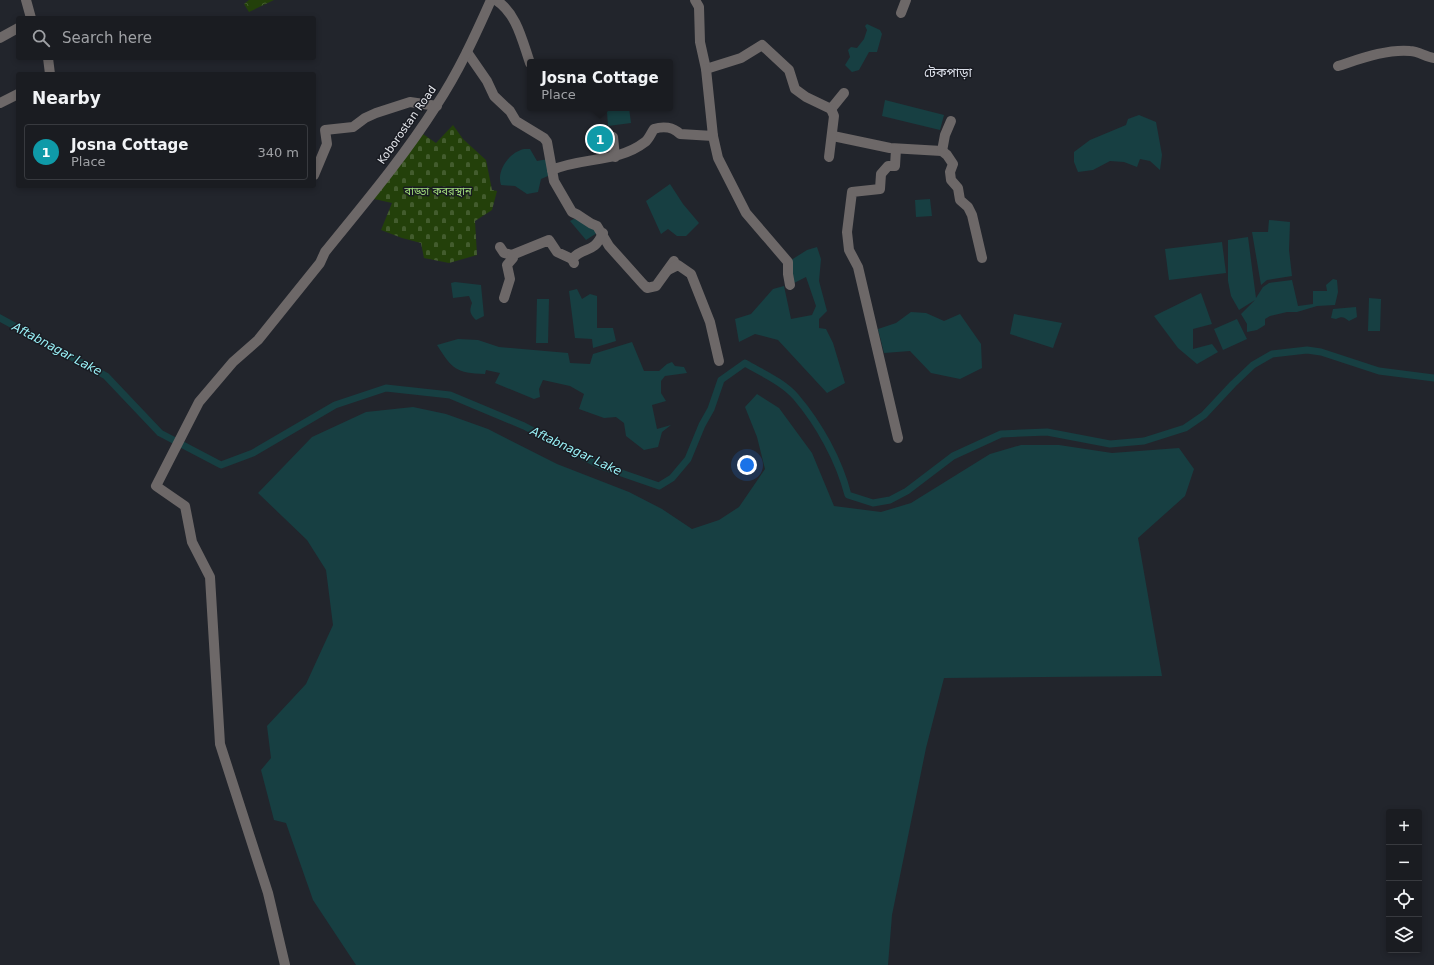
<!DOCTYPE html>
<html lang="en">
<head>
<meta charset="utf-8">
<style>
  :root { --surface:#1a1c21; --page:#27292e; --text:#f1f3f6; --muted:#9fa1a5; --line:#383a3f; --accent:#2563eb }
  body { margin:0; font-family:"DejaVu Sans","Noto Sans Bengali",sans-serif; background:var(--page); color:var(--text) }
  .controls { position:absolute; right:12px; bottom:12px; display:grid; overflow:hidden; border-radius:4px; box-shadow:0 2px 6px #0003 }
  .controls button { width:36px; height:36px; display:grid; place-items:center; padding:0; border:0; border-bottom:1px solid var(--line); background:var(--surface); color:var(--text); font:20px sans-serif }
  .you { position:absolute; left:747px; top:465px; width:14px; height:14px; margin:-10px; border:3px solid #fff; border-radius:50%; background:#1a73e8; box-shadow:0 0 0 6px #1a73e833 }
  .badge { display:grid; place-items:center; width:26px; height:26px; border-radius:50%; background:var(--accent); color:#fff; font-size:13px; font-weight:700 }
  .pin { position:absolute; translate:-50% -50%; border:2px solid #fff; box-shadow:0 1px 4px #0006 }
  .popup { position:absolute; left:527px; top:59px; width:146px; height:52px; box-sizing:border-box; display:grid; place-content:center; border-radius:4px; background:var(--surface); filter:drop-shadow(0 1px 3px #0005); font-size:13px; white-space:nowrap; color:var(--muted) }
  .popup b { font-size:15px; color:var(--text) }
  .popup::after { content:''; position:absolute; left:50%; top:100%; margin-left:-8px; border:8px solid transparent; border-top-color:var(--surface) }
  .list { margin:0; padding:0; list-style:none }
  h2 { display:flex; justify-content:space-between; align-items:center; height:52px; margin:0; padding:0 16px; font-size:17px }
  h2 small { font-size:13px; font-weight:400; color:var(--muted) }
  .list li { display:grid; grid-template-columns:26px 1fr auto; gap:12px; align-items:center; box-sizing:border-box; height:56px; margin:0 8px 8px; padding:0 8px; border:1px solid var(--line); border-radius:4px }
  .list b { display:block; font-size:15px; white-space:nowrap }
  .list p { margin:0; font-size:13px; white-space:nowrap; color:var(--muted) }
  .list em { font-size:13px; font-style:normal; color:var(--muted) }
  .icon { flex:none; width:22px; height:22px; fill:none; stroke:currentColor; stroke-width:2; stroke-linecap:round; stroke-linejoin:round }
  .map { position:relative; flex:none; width:1434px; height:965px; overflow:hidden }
  .search { position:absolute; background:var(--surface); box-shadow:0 2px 6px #0003; left:16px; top:16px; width:300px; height:44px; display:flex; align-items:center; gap:10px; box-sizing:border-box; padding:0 14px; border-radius:4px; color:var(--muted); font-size:15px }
  .panel { position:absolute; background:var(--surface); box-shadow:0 2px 6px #0003; left:16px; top:72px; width:300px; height:116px; border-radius:4px }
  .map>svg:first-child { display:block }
</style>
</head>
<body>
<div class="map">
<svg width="1434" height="965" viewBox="0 0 1434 965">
  <defs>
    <pattern id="cemetery-stones" width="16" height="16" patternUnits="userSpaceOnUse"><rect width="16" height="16" fill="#23400a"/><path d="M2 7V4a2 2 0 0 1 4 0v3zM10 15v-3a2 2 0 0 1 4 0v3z" fill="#435c2e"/></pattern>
    <pattern id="park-crowns" width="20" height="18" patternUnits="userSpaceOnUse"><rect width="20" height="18" fill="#23400a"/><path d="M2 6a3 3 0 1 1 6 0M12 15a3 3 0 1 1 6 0" fill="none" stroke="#435c2e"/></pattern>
  </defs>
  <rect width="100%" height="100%" fill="#22252c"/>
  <polygon fill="url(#cemetery-stones)" points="453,125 463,139 486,160 492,190 497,191 492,210 475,221 477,255 449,263 424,258 421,243 402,238 381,230 392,203 370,198 388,179 423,134 436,143"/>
  <polygon fill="url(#park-crowns)" points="249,0 274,0 249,12 244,4"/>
  <g fill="#173f42">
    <polygon points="867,24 880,30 882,34 877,52 869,52 859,70 852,72 845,65 850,57 848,50 851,47 857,48 864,39 867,30 865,26"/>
    <polygon points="885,100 944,115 940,130 882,116"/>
    <polygon points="598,108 629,108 631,123 608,126 607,112 599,114"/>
    <polygon points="1139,115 1156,122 1162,155 1160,170 1150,161 1140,159 1137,167 1124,162 1110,161 1093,170 1078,172 1074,162 1074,152 1090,140 1126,125 1128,119"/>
    <path d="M524,149H530L537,161L548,159V176L541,179L538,192L527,194L515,186L501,185C496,170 510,152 524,149Z"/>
    <polygon points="670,184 683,204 699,223 686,236 677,236 668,229 661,234 646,201"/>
    <polygon points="930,199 932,216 916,217 915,200"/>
    <polygon points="579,216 597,233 586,240 570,221"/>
    <polygon points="1269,220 1290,222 1289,250 1292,276 1267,280 1261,285 1252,232 1268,232"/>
    <polygon points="1248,237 1256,298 1263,287 1269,283 1292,280 1298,306 1313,304 1313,291 1327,291 1326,285 1333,279 1337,280 1338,292 1335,305 1317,306 1297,312 1287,312 1270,316 1265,319 1265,325 1257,330 1247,332 1247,324 1241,314 1255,300 1239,310 1231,296 1228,281 1228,240"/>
    <polygon points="1222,242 1226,273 1169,280 1165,249"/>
    <polygon points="817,247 821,259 819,281 827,311 819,319 819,328 826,329 833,343 845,383 827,393 778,340 755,334 739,342 735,319 751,314 773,289 784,286 791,319 812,315 816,306 806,277 790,285 788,262 807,250"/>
    <path d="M455,282L481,285L484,316L476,320C470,314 469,311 472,303L469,296L453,298L451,283Z"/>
    <polygon points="577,289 582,299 590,294 597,296 597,328 613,328 616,341 593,348 592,339 575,338 569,291"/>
    <polygon points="1201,293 1212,324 1193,329 1193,349 1212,344 1218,352 1197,364 1178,348 1154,316"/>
    <polygon points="1369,298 1381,299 1380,331 1368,331"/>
    <polygon points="537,299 549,299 548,343 536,343"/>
    <path d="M1356,307L1357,317L1349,321C1344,317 1342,316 1336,319L1331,318L1333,309Z"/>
    <polygon points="911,312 926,313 944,321 960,314 981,344 982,368 960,379 931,373 910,351 884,353 878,329 896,323"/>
    <polygon points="1014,314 1062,323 1053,348 1010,334"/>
    <polygon points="1237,319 1247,339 1223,350 1214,329"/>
    <path d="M458,339L478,340L499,347L568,353L570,363L590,364L593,354L632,342L644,371H659L667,364L672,362L675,366L684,367L687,373L665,376L661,381V393L666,401L652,405L657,429L671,425L662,432L658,447L644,450L626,436L624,423L616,417L604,418L579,409L584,394L570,386L543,380L539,389L540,397L534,399L495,383L500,373L486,370L485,374C456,373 452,369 437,345Z"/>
    <polygon points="757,394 779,408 812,453 834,506 881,512 911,503 990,454 1021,445 1059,445 1112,453 1179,448 1194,469 1185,496 1138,538 1162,676 944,678 926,748 892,915 888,965 356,965 313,900 286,823 274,820 261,770 271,758 267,726 306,684 333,625 326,570 307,540 258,493 312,437 366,412 413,407 446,414 488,429 557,464 629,492 662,509 692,529 719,520 739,507 765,469 757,437 745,407"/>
  </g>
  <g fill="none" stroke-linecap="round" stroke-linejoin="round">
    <path stroke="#173f42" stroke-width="7" d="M0,318L106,376L160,433L221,465L253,453L335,405L386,388L450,395L524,426L601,466L659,486L672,478L688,459L702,425L711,409L721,380L745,363C762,373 783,382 796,397C819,424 839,460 848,495L873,503L890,500L907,491L953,456L1001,434L1047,432L1110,444L1144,441L1185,428L1204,415L1233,384L1253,365L1272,354L1307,350L1321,352L1379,371L1434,378"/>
    <g stroke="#6d6868" stroke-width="10">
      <polyline points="26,0 31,18"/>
      <path d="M496,0C517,14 522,40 530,63"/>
      <polyline points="695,0 699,7 700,42 706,69 741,58 762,45 789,70 795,89 806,97 831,109 844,93"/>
      <polyline points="901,13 906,0"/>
      <polyline points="0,38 18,28"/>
      <path d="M467,52L487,81L494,96L510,111L516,121L544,138L547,142L554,181L572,212C583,216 585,222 597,226L609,246L643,284L647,288L656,286L674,261"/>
      <polyline points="48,58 50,74"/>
      <path d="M1338,66C1360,59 1386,49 1410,51C1418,51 1426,57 1434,58"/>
      <polyline points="0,103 18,94"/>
      <polyline points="713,136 718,158 746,213 788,262 788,274 790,285"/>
      <polyline points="833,136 890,148 942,151 947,155 953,164 950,172 951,180 958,188 960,200 968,207 972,215 982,258"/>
      <polyline points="613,137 615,157"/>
      <polyline points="896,149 895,166 888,166 881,174 880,189 852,192 847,232 849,250 858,267 898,438"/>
      <polyline points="942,151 945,135 951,121"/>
      <polyline points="829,157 834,116 831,109"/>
      <path d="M552,170C582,157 618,163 645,142C649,139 651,133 654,129C663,126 673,127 680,134L713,136L706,69"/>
      <polyline points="314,175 327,144 325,130 353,127 365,118 376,113 410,102 437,106"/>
      <polyline points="500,247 504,253 512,255"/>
      <path d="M574,263L572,259C585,245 593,255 603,233"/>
      <polyline points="668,270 678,265 691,274 710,322 719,361"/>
      <polyline points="504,298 510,279 507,265 513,258 512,255 549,240 557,252 572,259"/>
      <path d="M285,965L268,893L220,744L210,577L192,542L185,506L156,486L199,402L233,362L258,340L320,263L325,252C363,205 403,158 436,106C458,73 475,36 491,0"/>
    </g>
  </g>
  <g text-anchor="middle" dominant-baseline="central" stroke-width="3" stroke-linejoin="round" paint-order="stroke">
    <g font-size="11" fill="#e6e8ed" stroke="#191b22">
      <text transform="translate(407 125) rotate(-55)">Koborostan Road</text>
    </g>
    <g font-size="11" fill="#a2de7c" stroke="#191b22">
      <text x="438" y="191">বাড্ডা কবরস্থান</text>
    </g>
    <g font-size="12" font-style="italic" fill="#99f2f8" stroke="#191b22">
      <text transform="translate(57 349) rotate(28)">Aftabnagar Lake</text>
      <text transform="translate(576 451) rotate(25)">Aftabnagar Lake</text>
    </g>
    <g font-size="13" fill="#dbdfe9" stroke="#191b22">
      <text x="948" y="72">টেকপাড়া</text>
    </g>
  </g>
</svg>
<div class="controls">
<button>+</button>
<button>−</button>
<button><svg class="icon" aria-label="locate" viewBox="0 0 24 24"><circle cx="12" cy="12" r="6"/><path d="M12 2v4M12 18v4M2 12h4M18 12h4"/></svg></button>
<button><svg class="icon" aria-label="layers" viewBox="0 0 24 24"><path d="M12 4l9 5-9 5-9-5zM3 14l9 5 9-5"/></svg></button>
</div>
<div class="you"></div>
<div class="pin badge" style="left:600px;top:139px;background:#0f9aa8">1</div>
<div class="popup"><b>Josna Cottage</b>Place</div>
<div class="search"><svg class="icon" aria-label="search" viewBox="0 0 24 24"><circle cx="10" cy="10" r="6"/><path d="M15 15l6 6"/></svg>Search here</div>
<section class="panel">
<h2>Nearby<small></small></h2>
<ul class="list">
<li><span class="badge" style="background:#0f9aa8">1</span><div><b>Josna Cottage</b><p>Place</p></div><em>340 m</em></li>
</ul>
</section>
</div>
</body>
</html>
